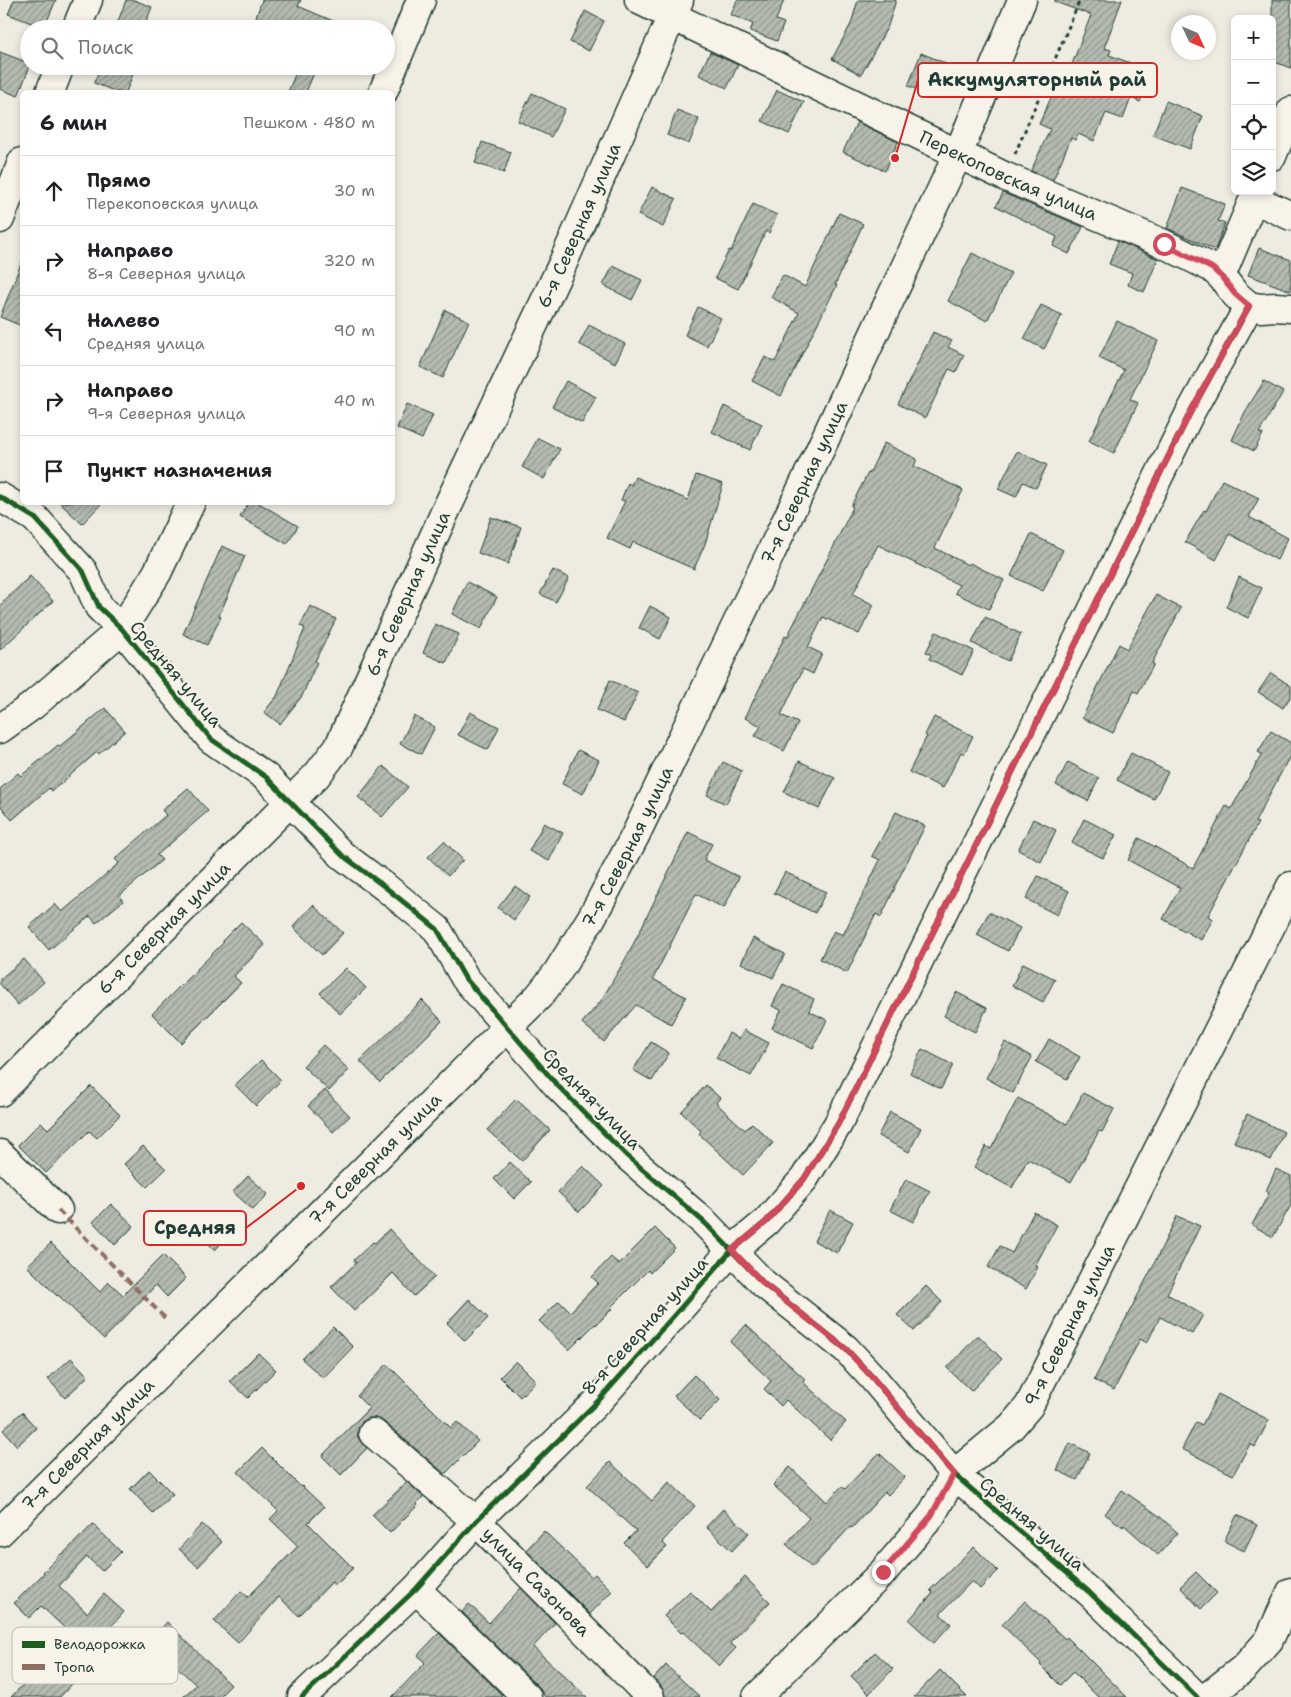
<!DOCTYPE html>
<html lang="ru">
<head>
<meta charset="utf-8">
<style>
  :root { --surface:#fff; --page:#f6f6f6; --text:#202124; --muted:#757577; --line:#e0e0e0 }
  body { margin:0; font-family:"Shantell Sans",sans-serif; background:var(--page); color:var(--text) }
  .controls { position:absolute; right:15px; top:15px; display:grid; overflow:hidden; border-radius:8px; box-shadow:0 2px 8px #0003 }
  .controls button { width:45px; height:45px; display:grid; place-items:center; padding:0; border:0; border-bottom:1px solid var(--line); background:var(--surface); color:var(--text); font:25px sans-serif }
  .compass { position:absolute; left:1171px; top:15px; width:45px; height:45px; border-radius:50%; background:var(--surface); box-shadow:0 2px 8px #0003; rotate:134deg }
  .stop { position:absolute; width:15px; height:15px; margin:-11px; border:4px solid #d1495b; border-radius:50%; background:#fff }
  .stop.end { background:#d1495b; border-color:#fff; box-shadow:0 1px 5px #0008 }
  .list { margin:0; padding:0; list-style:none }
  h2 { display:flex; justify-content:space-between; align-items:center; height:65px; margin:0; padding:0 20px; font-size:21px }
  h2 small { font-size:16px; font-weight:400; color:var(--muted) }
  .list li { display:grid; grid-template-columns:32px 1fr auto; gap:15px; align-items:center; box-sizing:border-box; height:70px; padding:0 20px; border-top:1px solid var(--line) }
  .list b { display:block; font-size:19px; white-space:nowrap }
  .list p { margin:0; font-size:16px; white-space:nowrap; color:var(--muted) }
  .list em { font-size:16px; font-style:normal; color:var(--muted) }
  .icon { flex:none; width:28px; height:28px; fill:none; stroke:currentColor; stroke-width:2; stroke-linecap:round; stroke-linejoin:round }
  .map { position:relative; flex:none; width:1291px; height:1697px; overflow:hidden }
  .search { position:absolute; background:var(--surface); box-shadow:0 2px 8px #0003; left:20px; top:20px; width:375px; height:55px; display:flex; align-items:center; gap:12px; box-sizing:border-box; padding:0 18px; border-radius:28px; color:var(--muted); font-size:19px }
  .panel { position:absolute; background:var(--surface); box-shadow:0 2px 8px #0003; left:20px; top:90px; width:375px; height:415px; border-radius:8px }
  .map>svg:first-child { display:block }
</style>
</head>
<body>
<div class="map">
<svg width="1291" height="1697" viewBox="0 0 1291 1697">
  <defs>
    <pattern id="building-hatch" width="6" height="6" patternUnits="userSpaceOnUse" patternTransform="scale(1.25)"><rect width="6" height="6" fill="#b5bbb0"/><path d="M-1 1l2-2M0 6l6-6M5 7l2-2" fill="none" stroke="#939990"/></pattern>
  </defs>
  <rect width="100%" height="100%" fill="#eeece1"/>
  <filter id="ink" filterUnits="userSpaceOnUse"><feTurbulence type="fractalNoise" baseFrequency=".02" numOctaves="2"/><feDisplacementMap in="SourceGraphic" scale="10" xChannelSelector="R" yChannelSelector="G"/><feConvolveMatrix kernelMatrix="1 2 1 2 8 2 1 2 1" color-interpolation-filters="sRGB"/></filter>
  <g filter="url(#ink)">
    <g fill="url(#building-hatch)" stroke="#1f3d34">
      <polygon points="14,0 56,0 44,28 8,14"/>
      <polygon points="126,0 134,0 152,7 143,29 128,29 117,24"/>
      <polygon points="262,0 301,0 298,6 352,29 286,29 256,17"/>
      <polygon points="737,0 784,0 776,20 784,23 777,41 750,31 753,24 731,15"/>
      <polygon points="858,0 896,0 888,26 861,75 832,59 851,24"/>
      <polygon points="1055,0 1122,0 1104,48 1111,50 1109,55 1152,71 1140,102 1131,98 1123,119 1106,113 1094,141 1078,134 1075,140 1071,138 1053,180 1031,171 1050,129 1039,124 1066,65 1071,67 1091,15 1055,2"/>
      <polygon points="1272,0 1291,0 1291,68 1272,61"/>
      <polygon points="585,11 604,21 589,51 570,42"/>
      <polygon points="0,52 29,63 30,66 18,96 0,89"/>
      <polygon points="710,52 738,65 727,88 699,75"/>
      <polygon points="921,53 945,63 933,95 908,86"/>
      <polygon points="101,66 136,66 126,92 117,92 94,83"/>
      <polygon points="298,67 314,73 306,92 288,92"/>
      <polygon points="777,90 804,102 789,134 762,121"/>
      <polygon points="532,93 565,109 551,137 518,121"/>
      <polygon points="1166,101 1203,116 1190,149 1153,135"/>
      <polygon points="677,110 699,119 689,144 667,135"/>
      <polygon points="857,122 898,142 885,171 843,152"/>
      <polygon points="482,142 511,152 504,173 475,163"/>
      <polygon points="652,187 676,199 663,227 638,215"/>
      <polygon points="1182,188 1225,204 1218,221 1225,223 1215,250 1167,228"/>
      <polygon points="1003,193 1083,227 1069,254 1053,246 1057,237 996,206"/>
      <polygon points="753,204 777,215 769,233 766,231 738,289 715,278 729,250 731,251"/>
      <polygon points="839,213 863,224 835,285 837,285 781,396 752,381 765,357 775,362 799,313 771,297 783,275 805,287"/>
      <polygon points="1118,241 1158,259 1144,292 1128,285 1132,273 1109,264"/>
      <polygon points="1259,248 1291,260 1291,291 1248,275"/>
      <polygon points="972,253 1011,273 987,321 948,301"/>
      <polygon points="22,261 22,326 0,317"/>
      <polygon points="613,266 642,280 632,300 603,285"/>
      <polygon points="1041,305 1062,315 1044,349 1024,339"/>
      <polygon points="698,307 721,318 707,346 685,335"/>
      <polygon points="445,310 469,321 443,378 420,367"/>
      <polygon points="1117,321 1158,341 1130,399 1138,403 1114,453 1089,441 1124,370 1099,358"/>
      <polygon points="589,325 625,344 615,363 579,344"/>
      <polygon points="933,332 952,341 948,347 964,355 956,372 949,369 925,418 898,404"/>
      <polygon points="566,381 596,397 582,423 552,407"/>
      <polygon points="1264,381 1283,392 1259,433 1263,434 1254,451 1232,440 1245,412"/>
      <polygon points="407,404 433,415 422,439 397,428"/>
      <polygon points="724,406 762,424 750,450 712,432"/>
      <polygon points="538,438 560,449 544,479 522,467"/>
      <polygon points="884,443 917,459 914,466 963,490 935,548 968,565 970,563 1004,580 989,609 955,593 959,585 878,545 853,594 874,605 859,634 823,617 808,647 822,654 813,674 803,669 781,715 798,723 784,751 755,736 761,726 745,718 785,636 787,637 833,548 853,507 851,506 868,473 869,474"/>
      <polygon points="1017,451 1047,465 1036,488 1023,482 1016,497 998,489"/>
      <polygon points="696,475 723,484 705,544 694,569 633,542 630,549 607,538 625,501 621,500 628,483 631,485 635,477 688,500"/>
      <polygon points="1222,480 1259,498 1249,517 1288,538 1277,560 1230,534 1216,560 1185,542 1204,510 1206,511"/>
      <polygon points="59,502 103,502 82,524"/>
      <polygon points="249,502 257,502 298,526 287,544 240,517"/>
      <polygon points="491,517 521,527 508,564 478,553"/>
      <polygon points="1031,534 1063,550 1043,591 1011,576"/>
      <polygon points="222,546 245,556 219,616 221,617 207,645 183,634"/>
      <polygon points="553,570 569,578 556,602 540,594"/>
      <polygon points="30,576 53,601 0,650 0,605"/>
      <polygon points="1239,577 1262,588 1248,618 1226,607"/>
      <polygon points="467,582 497,597 481,629 452,614"/>
      <polygon points="1156,595 1181,608 1152,663 1154,664 1138,693 1134,691 1113,733 1082,718 1119,644 1127,649"/>
      <polygon points="310,606 336,619 315,661 317,662 302,696 280,724 264,712 277,696 305,628 300,626"/>
      <polygon points="650,606 671,617 660,639 639,628"/>
      <polygon points="985,617 1021,634 1008,661 972,643"/>
      <polygon points="435,624 459,634 446,663 423,653"/>
      <polygon points="936,632 974,651 962,675 929,659 931,655 926,652"/>
      <polygon points="1271,673 1291,686 1291,696 1283,708 1258,692"/>
      <polygon points="610,680 638,693 624,722 597,710"/>
      <polygon points="105,708 125,731 99,754 97,752 52,791 49,788 12,820 0,805 0,789 18,773 21,776 58,745 60,746"/>
      <polygon points="470,712 499,727 488,750 458,735"/>
      <polygon points="414,716 435,727 421,754 400,744"/>
      <polygon points="934,717 973,736 964,754 961,752 943,788 909,772 927,736 925,735"/>
      <polygon points="1271,731 1291,743 1291,754 1255,822 1258,823 1208,916 1213,919 1201,940 1163,919 1180,888 1128,860 1139,838 1193,868 1226,806 1231,809 1262,754 1258,752"/>
      <polygon points="578,750 599,760 583,794 562,784"/>
      <polygon points="1131,753 1168,772 1154,799 1117,780"/>
      <polygon points="799,761 835,778 819,809 784,792"/>
      <polygon points="723,762 742,771 726,804 707,795"/>
      <polygon points="1068,762 1099,778 1088,801 1056,785"/>
      <polygon points="383,766 408,787 382,817 358,797"/>
      <polygon points="188,788 208,811 157,855 162,860 119,896 123,901 96,923 90,916 49,950 29,927 55,904 62,912 119,863 115,859 166,815 162,810"/>
      <polygon points="896,812 925,826 894,888 895,888 881,917 876,914 847,973 820,959 834,931 843,935 880,860 872,856"/>
      <polygon points="1033,819 1056,830 1041,862 1018,850"/>
      <polygon points="1084,819 1116,835 1103,858 1072,843"/>
      <polygon points="544,823 563,833 549,861 529,851"/>
      <polygon points="688,832 712,844 704,860 739,877 724,908 696,894 653,979 686,997 671,1024 636,1005 604,1042 582,1023 601,1001 630,951"/>
      <polygon points="444,841 463,860 448,876 428,857"/>
      <polygon points="785,872 826,892 815,913 774,893"/>
      <polygon points="1038,876 1069,891 1057,915 1026,899"/>
      <polygon points="515,886 530,897 514,920 498,908"/>
      <polygon points="313,905 343,933 322,955 293,927"/>
      <polygon points="989,912 1020,928 1008,951 977,935"/>
      <polygon points="241,922 265,945 234,976 241,983 181,1043 152,1014 224,942 222,941"/>
      <polygon points="753,938 785,954 773,978 741,963"/>
      <polygon points="24,959 44,982 18,1005 0,984 0,979"/>
      <polygon points="1023,963 1055,979 1043,1002 1012,986"/>
      <polygon points="346,968 366,988 340,1014 320,993"/>
      <polygon points="783,984 814,999 809,1011 827,1020 813,1048 772,1028 781,1010 772,1006"/>
      <polygon points="956,992 987,1008 975,1032 944,1016"/>
      <polygon points="422,1000 442,1021 380,1082 360,1061"/>
      <polygon points="744,1030 769,1043 751,1076 716,1058 729,1033 739,1039"/>
      <polygon points="1049,1039 1080,1057 1067,1079 1036,1062"/>
      <polygon points="651,1042 669,1053 652,1081 633,1070"/>
      <polygon points="1005,1042 1032,1057 1013,1093 986,1078"/>
      <polygon points="323,1045 349,1070 329,1091 303,1066"/>
      <polygon points="922,1049 953,1065 941,1089 910,1073"/>
      <polygon points="261,1060 281,1080 256,1106 235,1085"/>
      <polygon points="706,1085 720,1098 716,1103 745,1130 752,1123 773,1143 743,1175 699,1134 701,1131 681,1112"/>
      <polygon points="91,1086 120,1115 97,1138 89,1131 46,1173 18,1145 41,1122 48,1129"/>
      <polygon points="325,1090 350,1116 333,1132 308,1106"/>
      <polygon points="1083,1093 1114,1109 1102,1132 1099,1131 1071,1182 1028,1159 1012,1188 974,1167 986,1146 991,1149 1018,1098 1067,1124"/>
      <polygon points="516,1099 550,1130 522,1161 487,1130"/>
      <polygon points="890,1112 921,1128 909,1152 878,1136"/>
      <polygon points="1247,1114 1284,1132 1271,1160 1234,1142"/>
      <polygon points="143,1146 166,1169 147,1187 124,1164"/>
      <polygon points="510,1162 531,1182 514,1199 494,1179"/>
      <polygon points="583,1166 604,1186 579,1212 558,1192"/>
      <polygon points="1276,1169 1291,1176 1291,1205 1273,1237 1252,1225 1269,1193 1266,1191"/>
      <polygon points="248,1176 268,1194 253,1210 233,1192"/>
      <polygon points="906,1179 930,1191 913,1222 890,1210"/>
      <polygon points="111,1204 134,1226 115,1245 93,1222"/>
      <polygon points="830,1210 853,1222 837,1253 814,1241"/>
      <polygon points="1034,1212 1057,1225 1035,1266 1038,1267 1026,1289 988,1267 1000,1246 1012,1253"/>
      <polygon points="211,1216 230,1234 215,1250 196,1232"/>
      <polygon points="1177,1216 1200,1226 1167,1294 1203,1315 1192,1334 1160,1317 1147,1343 1140,1339 1114,1390 1094,1380 1152,1268"/>
      <polygon points="655,1228 675,1248 650,1273 648,1270 611,1307 612,1309 596,1325 595,1324 569,1350 539,1321 559,1301 570,1312 598,1283 592,1277 611,1257 619,1264"/>
      <polygon points="389,1229 435,1277 414,1296 393,1273 354,1311 331,1287 356,1263 354,1260 373,1242 375,1243"/>
      <polygon points="51,1243 100,1292 109,1282 123,1295 163,1255 186,1278 167,1297 156,1285 104,1339 58,1295 57,1296 27,1266"/>
      <polygon points="926,1286 942,1302 914,1331 897,1315"/>
      <polygon points="469,1299 488,1318 465,1341 447,1323"/>
      <polygon points="746,1325 806,1380 803,1382 846,1422 830,1440 786,1400 781,1406 764,1389 771,1381 730,1342"/>
      <polygon points="333,1327 353,1347 323,1378 302,1359"/>
      <polygon points="978,1335 1002,1359 971,1391 947,1368"/>
      <polygon points="258,1353 276,1370 248,1398 230,1381"/>
      <polygon points="71,1358 88,1376 65,1398 48,1379"/>
      <polygon points="516,1361 536,1381 520,1397 500,1377"/>
      <polygon points="387,1364 451,1428 457,1422 478,1441 445,1474 383,1421 375,1418 367,1418 361,1423 358,1430 358,1438 367,1448 341,1475 322,1456 369,1408 357,1396"/>
      <polygon points="694,1375 720,1400 700,1420 674,1396"/>
      <polygon points="1218,1394 1269,1420 1255,1447 1250,1444 1233,1475 1182,1449 1196,1422 1202,1425"/>
      <polygon points="22,1412 36,1428 17,1446 3,1430"/>
      <polygon points="1070,1443 1090,1453 1077,1480 1057,1470"/>
      <polygon points="262,1448 301,1487 302,1486 324,1507 308,1523 353,1568 335,1586 332,1582 299,1616 279,1597 238,1643 214,1621 241,1591 248,1597 298,1546 270,1519 278,1511 238,1472"/>
      <polygon points="879,1453 905,1477 888,1495 885,1492 852,1528 850,1527 812,1568 786,1544 809,1518 773,1485 790,1467 827,1502 842,1486 845,1489"/>
      <polygon points="610,1462 652,1501 669,1482 695,1506 662,1542 667,1547 648,1566 624,1543 636,1531 587,1486"/>
      <polygon points="149,1470 173,1494 153,1513 130,1489"/>
      <polygon points="407,1482 423,1497 416,1504 418,1505 390,1533 372,1515"/>
      <polygon points="1122,1490 1158,1515 1178,1533 1158,1555 1124,1525 1123,1527 1105,1514"/>
      <polygon points="723,1509 749,1533 732,1551 706,1527"/>
      <polygon points="1237,1515 1257,1525 1244,1551 1224,1541"/>
      <polygon points="93,1524 121,1552 102,1571 87,1557 59,1586 87,1613 104,1594 124,1612 107,1631 119,1643 101,1662 96,1658 60,1697 11,1697 71,1634 41,1606 29,1618 14,1603 44,1573 43,1572 62,1553 63,1554"/>
      <polygon points="202,1524 222,1542 198,1567 179,1549"/>
      <polygon points="544,1531 592,1577 595,1574 612,1591 590,1614 526,1550"/>
      <polygon points="974,1547 998,1571 980,1589 972,1581 940,1614 951,1624 934,1643 909,1620 933,1593 930,1590"/>
      <polygon points="1196,1572 1217,1593 1201,1609 1180,1587"/>
      <polygon points="745,1577 770,1602 730,1643 736,1648 719,1666 683,1632 681,1633 664,1616 690,1591 711,1612"/>
      <polygon points="521,1588 555,1623 533,1647 587,1697 545,1697 538,1686 462,1612 469,1604 489,1623"/>
      <polygon points="1025,1601 1065,1639 1067,1637 1127,1697 1098,1697 1073,1672 1060,1685 1040,1665 1041,1663 1002,1625"/>
      <polygon points="167,1622 231,1685 219,1697 183,1697 196,1685 150,1641"/>
      <polygon points="439,1633 502,1695 500,1697 392,1697 425,1663 418,1655"/>
      <polygon points="875,1652 893,1669 869,1694 851,1676"/>
      <polygon points="666,1665 700,1697 665,1697 661,1686 654,1678"/>
      <polygon points="940,1670 967,1697 914,1697"/>
    </g>
    <g fill="none" stroke-linecap="round" stroke-linejoin="round">
      <defs>
        <g id="minor">
          <path id="s1" d="M639,0L1006,177L1164,244L1212,268L1221,276L1235,294L1249,306L1261,308L1275,307L1291,308"/>
          <polyline points="76,29 88,0"/>
          <polyline points="50,92 60,66"/>
          <polyline points="383,92 421,0"/>
          <polyline points="1272,156 1291,111"/>
          <polyline points="1254,199 1291,216"/>
          <polyline points="0,219 22,162"/>
          <polyline points="1221,276 1257,191"/>
          <polyline points="0,497 35,518 83,571 99,607 122,629 211,739 266,777 342,855 385,887 437,929 465,978 557,1085 626,1155 705,1223 764,1284 846,1349 872,1377 954,1474 1089,1592 1197,1697"/>
          <polyline points="0,729 32,706 122,629 157,573 191,502"/>
          <path id="s2" d="M0,1092L317,775L339,746L445,512L562,265L679,0"/>
          <polyline points="0,1154 58,1210"/>
          <path id="s3" d="M373,1433L476,1521L650,1697"/>
          <polyline points="416,1589 527,1697"/>
          <polyline points="302,1697 416,1589 476,1521 599,1400 732,1250 766,1222 804,1179 838,1124 1190,413 1249,306"/>
          <path id="s4" d="M757,1697L883,1572L931,1516L954,1474L1011,1427L1029,1406L1291,886"/>
          <polyline points="1207,1697 1244,1668 1269,1640 1291,1592"/>
        </g>
        <g id="major">
          <path id="s5" d="M0,1532L539,996L557,973L592,917L635,836L811,469L958,154L1022,0"/>
        </g>
      </defs>
      <use href="#minor" stroke="#1f3d34" stroke-width="31"/>
      <use href="#major" stroke="#1f3d34" stroke-width="31"/>
      <polyline stroke="#1f3d34" stroke-width="3" stroke-dasharray="4 4" stroke-linecap="butt" points="1015,154 1080,0"/>
      <use href="#minor" stroke="#f7f3e8" stroke-width="28"/>
      <use href="#major" stroke="#f7f3e8" stroke-width="28"/>
      <polyline stroke="#8d6e63" stroke-width="4" stroke-dasharray="8 4" stroke-linecap="butt" points="58,1210 166,1319"/>
      <defs>
        <g id="cycleway">
          <polyline points="0,497 35,518 83,571 99,607 122,629 211,739 266,777 342,855 385,887 437,929 465,978 557,1085 626,1155 705,1223 764,1284 846,1349 872,1377 954,1474 1089,1592 1197,1697"/>
          <polyline points="302,1697 416,1589 476,1521 599,1400 732,1250 766,1222 804,1179 838,1124 1190,413 1249,306"/>
        </g>
      </defs>
      <use href="#cycleway" stroke="#f7f3e8" stroke-width="8"/>
      <use href="#cycleway" stroke="#1b5e20" stroke-width="5"/>
    </g>
  </g>
  <g fill="none" stroke-linecap="round" stroke-linejoin="round" filter="url(#ink)">
    <polyline stroke="#d1495b" stroke-width="6" points="883,1572 931,1516 954,1474 872,1377 846,1349 764,1284 732,1250 766,1222 804,1179 838,1124 1190,413 1249,306 1235,294 1221,276 1212,268 1164,244"/>
  </g>
  <g text-anchor="middle" dominant-baseline="central" stroke-width="4.5" stroke-linejoin="round" paint-order="stroke">
    <g font-size="18" fill="#1f3d34" stroke="#f7f3e8">
      <text stroke="none"><textPath href="#s1" startOffset="409">Перекоповская улица</textPath></text>
      <text stroke="none"><textPath href="#s2" startOffset="1058">6-я Северная улица</textPath></text>
      <text stroke="none"><textPath href="#s5" startOffset="1339">7-я Северная улица</textPath></text>
      <text stroke="none"><textPath href="#s2" startOffset="652">6-я Северная улица</textPath></text>
      <text transform="translate(176 674) rotate(50)">Средняя улица</text>
      <text stroke="none"><textPath href="#s5" startOffset="934">7-я Северная улица</textPath></text>
      <text stroke="none"><textPath href="#s2" startOffset="232">6-я Северная улица</textPath></text>
      <text transform="translate(592 1099) rotate(46)">Средняя улица</text>
      <text stroke="none"><textPath href="#s5" startOffset="529">7-я Северная улица</textPath></text>
      <text stroke="none"><textPath href="#s4" startOffset="491">9-я Северная улица</textPath></text>
      <text transform="translate(645 1326) rotate(-48)">8-я Северная улица</text>
      <text stroke="none"><textPath href="#s5" startOffset="124">7-я Северная улица</textPath></text>
      <text transform="translate(1032 1524) rotate(41)">Средняя улица</text>
      <text stroke="none"><textPath href="#s3" startOffset="221">улица Сазонова</textPath></text>
    </g>
  </g>
  <rect x="12" y="1627" width="166" height="57" rx="8" fill="#f7f3e8" stroke="#b6bcb2" stroke-width="1"/>
  <rect x="22" y="1641" width="23" height="7" fill="#1b5e20"/>
  <rect x="22" y="1664" width="23" height="6" fill="#8d6e63"/>
  <g font-size="14" fill="#1f3d34">
    <text x="54" y="1649">Велодорожка</text>
    <text x="54" y="1672">Тропа</text>
  </g>
  <path fill="none" stroke="#d62828" stroke-width="2" d="M895 158L918 80M301 1186L246 1228"/>
  <g fill="#d62828" stroke="#f7f3e8" stroke-width="2">
    <circle cx="895" cy="158" r="5"/>
    <circle cx="301" cy="1186" r="5"/>
  </g>
  <g fill="#f7f3e8" stroke="#d62828" stroke-width="2">
    <rect x="918" y="63" width="239" height="34" rx="5"/>
    <rect x="144" y="1211" width="102" height="34" rx="5"/>
  </g>
  <g font-size="19" text-anchor="middle" font-weight="bold" fill="#1f3d34">
    <text x="1037" y="86">Аккумуляторный рай</text>
    <text x="195" y="1234">Средняя</text>
  </g>
</svg>
<div class="controls">
<button>+</button>
<button>−</button>
<button><svg class="icon" aria-label="locate" viewBox="0 0 24 24"><circle cx="12" cy="12" r="6"/><path d="M12 2v4M12 18v4M2 12h4M18 12h4"/></svg></button>
<button><svg class="icon" aria-label="layers" viewBox="0 0 24 24"><path d="M12 4l9 5-9 5-9-5zM3 14l9 5 9-5"/></svg></button>
</div>
<svg class="compass" viewBox="-18 -18 36 36"><path d="M0-13l5 13h-10z" fill="#e53935"/><path d="M0 13l5-13h-10z" fill="#757577"/></svg>
<div class="stop" style="left:1164px;top:244px"></div>
<div class="stop end" style="left:883px;top:1572px"></div>
<div class="search"><svg class="icon" aria-label="search" viewBox="0 0 24 24"><circle cx="10" cy="10" r="6"/><path d="M15 15l6 6"/></svg>Поиск</div>
<section class="panel">
<h2>6 мин<small>Пешком · 480 m</small></h2>
<ul class="list">
<li><svg class="icon" aria-label="ahead" viewBox="0 0 24 24"><path d="M12 20V5M6 11l6-6 6 6"/></svg><div><b>Прямо</b><p>Перекоповская улица</p></div><em>30 m</em></li>
<li><svg class="icon" aria-label="right" viewBox="0 0 24 24"><path d="M7 20v-9h11M14 6l5 5-5 5"/></svg><div><b>Направо</b><p>8-я Северная улица</p></div><em>320 m</em></li>
<li><svg class="icon" aria-label="left" viewBox="0 0 24 24"><path d="M17 20v-9H6M10 6l-5 5 5 5"/></svg><div><b>Налево</b><p>Средняя улица</p></div><em>90 m</em></li>
<li><svg class="icon" aria-label="right" viewBox="0 0 24 24"><path d="M7 20v-9h11M14 6l5 5-5 5"/></svg><div><b>Направо</b><p>9-я Северная улица</p></div><em>40 m</em></li>
<li><svg class="icon" aria-label="arrive" viewBox="0 0 24 24"><path d="M6 21V4h12l-3 4 3 4H6"/></svg><div><b>Пункт назначения</b></div></li>
</ul>
</section>
</div>
</body>
</html>
